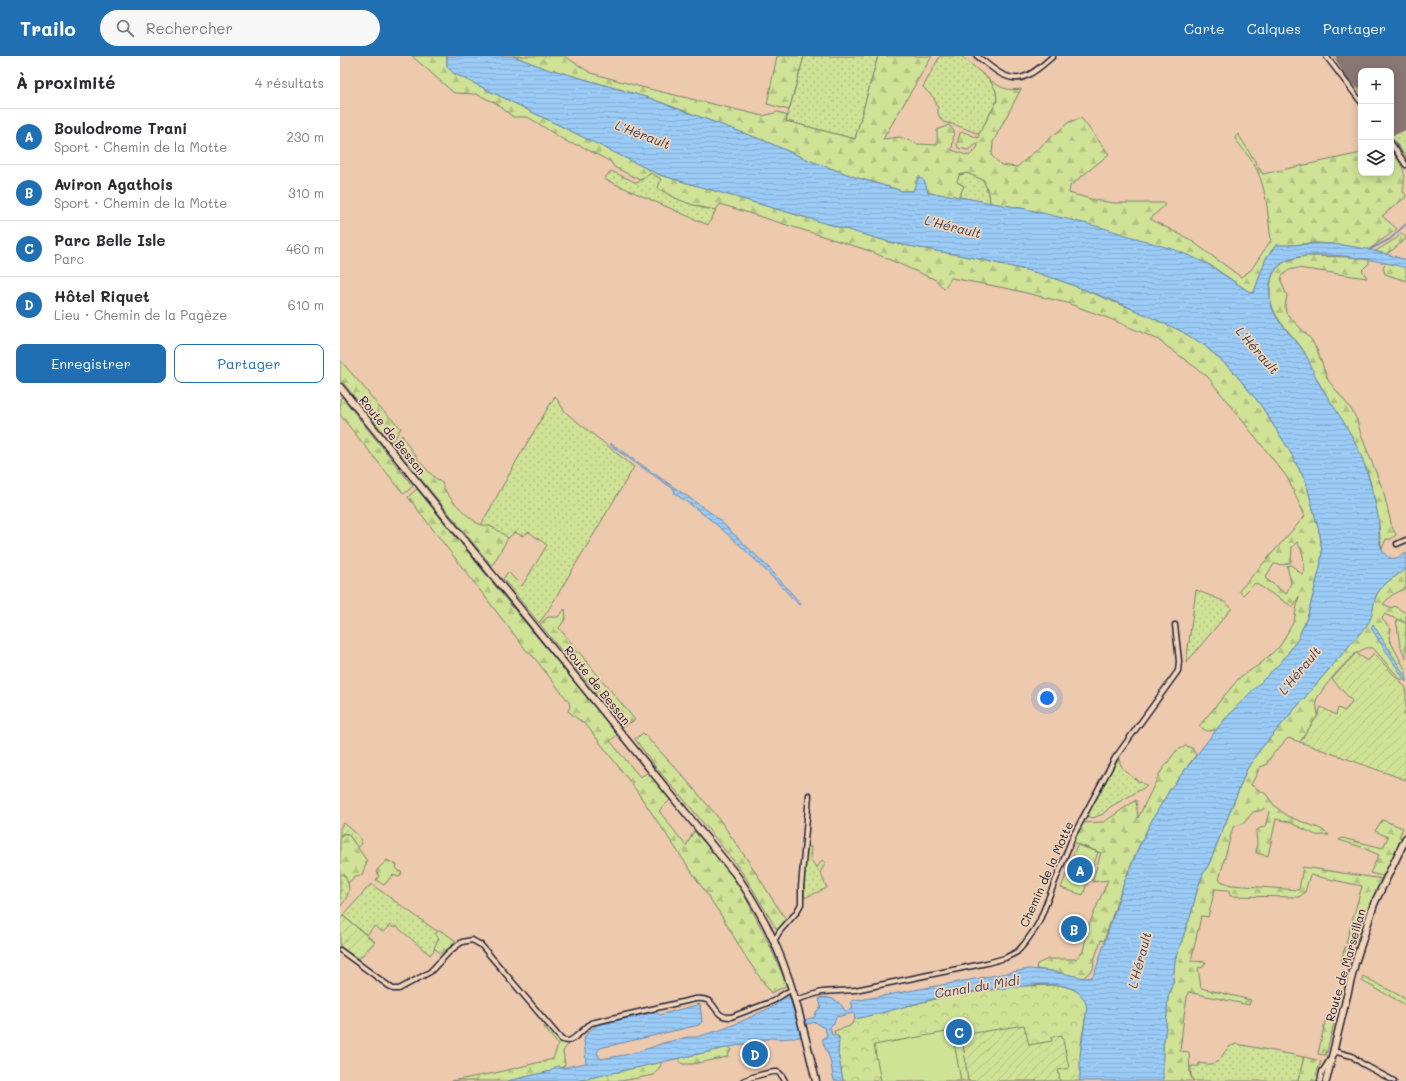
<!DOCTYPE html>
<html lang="fr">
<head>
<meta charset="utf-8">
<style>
  :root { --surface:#fff; --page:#f7f7f7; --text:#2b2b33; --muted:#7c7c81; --line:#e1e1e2; --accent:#1f6fb2 }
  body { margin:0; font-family:Mali,sans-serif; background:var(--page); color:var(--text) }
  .controls { position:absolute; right:12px; top:12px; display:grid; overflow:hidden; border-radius:8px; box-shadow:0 2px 10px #0003 }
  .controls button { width:36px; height:36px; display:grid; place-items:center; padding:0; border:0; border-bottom:1px solid var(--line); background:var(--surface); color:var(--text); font:20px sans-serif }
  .you { position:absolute; left:707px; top:642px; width:14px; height:14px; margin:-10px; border:3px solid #fff; border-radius:50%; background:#1a73e8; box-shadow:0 0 0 6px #1a73e833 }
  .badge { display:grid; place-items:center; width:26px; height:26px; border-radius:50%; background:var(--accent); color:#fff; font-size:13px; font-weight:700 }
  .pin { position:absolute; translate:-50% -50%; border:2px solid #fff; box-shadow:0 1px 4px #0006 }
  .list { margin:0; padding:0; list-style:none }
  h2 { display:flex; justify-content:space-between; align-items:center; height:52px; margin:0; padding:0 16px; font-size:17px }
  h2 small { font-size:13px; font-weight:400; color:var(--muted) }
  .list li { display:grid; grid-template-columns:26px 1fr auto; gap:12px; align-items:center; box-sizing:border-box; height:56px; padding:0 16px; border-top:1px solid var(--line) }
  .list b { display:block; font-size:15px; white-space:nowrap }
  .list p { margin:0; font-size:13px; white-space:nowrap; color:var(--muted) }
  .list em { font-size:13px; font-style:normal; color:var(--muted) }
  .actions { display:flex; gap:8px; padding:12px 16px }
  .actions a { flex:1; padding:9px 0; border:1px solid var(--accent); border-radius:8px; text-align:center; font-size:14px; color:var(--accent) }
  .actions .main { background:var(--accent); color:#fff }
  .icon { flex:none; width:22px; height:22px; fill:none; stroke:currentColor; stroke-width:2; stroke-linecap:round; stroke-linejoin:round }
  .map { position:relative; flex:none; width:1066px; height:1025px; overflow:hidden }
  header { display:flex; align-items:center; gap:24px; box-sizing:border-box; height:56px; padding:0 20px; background:var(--accent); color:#fff }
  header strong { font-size:19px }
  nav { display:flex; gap:22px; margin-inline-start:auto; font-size:14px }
  .search { width:280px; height:36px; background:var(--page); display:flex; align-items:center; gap:10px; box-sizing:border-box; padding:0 14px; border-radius:22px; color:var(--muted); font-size:15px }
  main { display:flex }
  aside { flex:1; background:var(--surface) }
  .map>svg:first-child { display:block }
</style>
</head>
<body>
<header>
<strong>Trailo</strong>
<div class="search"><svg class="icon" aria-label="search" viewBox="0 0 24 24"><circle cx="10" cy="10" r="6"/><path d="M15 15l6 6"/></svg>Rechercher</div>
<nav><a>Carte</a><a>Calques</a><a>Partager</a></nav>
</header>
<main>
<aside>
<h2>À proximité<small>4 résultats</small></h2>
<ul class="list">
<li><span class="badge">A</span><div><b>Boulodrome Trani</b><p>Sport · Chemin de la Motte</p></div><em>230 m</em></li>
<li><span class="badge">B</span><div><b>Aviron Agathois</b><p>Sport · Chemin de la Motte</p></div><em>310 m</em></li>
<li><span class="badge">C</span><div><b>Parc Belle Isle</b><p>Parc</p></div><em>460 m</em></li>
<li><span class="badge">D</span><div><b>Hôtel Riquet</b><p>Lieu · Chemin de la Pagèze</p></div><em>610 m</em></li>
</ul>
<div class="actions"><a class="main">Enregistrer</a><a>Partager</a></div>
</aside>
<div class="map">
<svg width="1066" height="1025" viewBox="0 0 1066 1025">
  <defs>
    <pattern id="grass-dots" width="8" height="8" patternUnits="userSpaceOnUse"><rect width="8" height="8" fill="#cfe296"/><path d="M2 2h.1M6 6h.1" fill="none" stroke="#b1c282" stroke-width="1.8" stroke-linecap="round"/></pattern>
    <pattern id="forest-firs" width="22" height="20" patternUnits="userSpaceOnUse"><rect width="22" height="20" fill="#cfe296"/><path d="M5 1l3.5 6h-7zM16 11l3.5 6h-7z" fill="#b1c282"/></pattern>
    <pattern id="wetland-marsh" width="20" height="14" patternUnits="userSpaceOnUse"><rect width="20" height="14" fill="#cfe296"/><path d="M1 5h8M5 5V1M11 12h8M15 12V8" fill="none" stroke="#b1c282"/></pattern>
    <pattern id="park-crowns" width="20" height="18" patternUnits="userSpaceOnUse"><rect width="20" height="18" fill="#cfe296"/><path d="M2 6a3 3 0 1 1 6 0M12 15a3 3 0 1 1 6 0" fill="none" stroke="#b1c282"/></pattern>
    <pattern id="garden-furrows" width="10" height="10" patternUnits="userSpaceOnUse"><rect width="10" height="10" fill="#cfe296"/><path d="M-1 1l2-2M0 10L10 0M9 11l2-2" fill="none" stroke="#b1c282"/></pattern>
    <pattern id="water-rules" width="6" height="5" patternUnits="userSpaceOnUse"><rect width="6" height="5" fill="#9accf7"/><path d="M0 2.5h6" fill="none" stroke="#84afd5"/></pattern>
  </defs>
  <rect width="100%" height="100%" fill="#edc9ae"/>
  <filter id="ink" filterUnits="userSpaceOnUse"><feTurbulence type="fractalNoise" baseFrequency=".025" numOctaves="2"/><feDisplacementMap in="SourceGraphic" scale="8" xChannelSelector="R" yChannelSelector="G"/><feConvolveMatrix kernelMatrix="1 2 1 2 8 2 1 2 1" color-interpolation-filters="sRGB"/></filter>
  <g filter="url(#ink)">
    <g fill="url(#grass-dots)" stroke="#788268">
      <polygon points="464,0 538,0 515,83 446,65"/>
      <polygon points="600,0 621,0 650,24 656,35 657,45 639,78 616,69 603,66 598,58 598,52 594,42 583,31"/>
      <polygon points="993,0 1063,0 1066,10 1066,101 1051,80 1051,15 1021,15 1021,37"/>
      <polygon points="271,115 297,127 311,117 321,123 330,140 362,152 376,154 368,169 264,123"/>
      <polygon points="627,117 643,124 649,137 650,147 619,141 624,130 617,126 619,119"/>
      <polygon points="215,340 225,356 294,411 207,556 199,567 163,523 168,516 182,530 207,489 189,476 182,480 175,476 168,482 151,471 141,469 180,399"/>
      <polygon points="856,534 883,545 892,552 846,607"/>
      <path d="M779,703C781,717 796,723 807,730L770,751L763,758L753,762L745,759L767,720Z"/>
      <polygon points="4,767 18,779 22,787 18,792 8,778 3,777 0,781 0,772"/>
      <polygon points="467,791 471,791 470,803 477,812 482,804 486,807 480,816 487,832 464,842 465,816"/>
      <path d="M4,817C5,821 7,824 8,827C11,836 5,845 0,851V819Z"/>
      <polygon points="31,828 105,881 90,899 56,870 54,872 50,869 43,876 34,870 27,879 3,860"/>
      <polygon points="1023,920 1066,943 1066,949 1022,925"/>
      <path d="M897,988L964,1001L958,1025H853L851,1019V1010H859V1007C864,1008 871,1009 875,1007C885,1002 883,990 897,988Z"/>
    </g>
    <g fill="url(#forest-firs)" stroke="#788268" fill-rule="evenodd">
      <path d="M72,0H107V10L113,17L320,119L553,187L635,202L698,217L727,227L812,261L841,275L864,289L892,314L920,348L948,392L966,426L980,479L982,496L980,512L972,543L966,566L958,583L943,604L896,651L876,674L867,675L859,670L900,621L919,609L940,590L954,565L959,540L953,551L915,527L903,539L899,535L965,460L947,421L867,320L817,283L768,262L727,247L670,233L611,222L604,233L596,224L530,195L380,148L376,154C355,151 336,144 318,132L321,123L311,117L300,124L274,111L271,106L241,90L229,87L188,61H173L156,47L136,38L114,37ZM957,486C964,496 965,507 963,519L951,509L947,510L951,527L946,538L925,522L934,508L943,509L951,506L952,491Z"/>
      <path d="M173,0H224L251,17L301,31L423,60L438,56L447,60L446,65L515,83L538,0H592L543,83L560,81L577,88L597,89V74L609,69L614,75L612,94L629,100L637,92L638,87L628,94L618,92L617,88L620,77L624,76L638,82L639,78L657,45L656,35L650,24C661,32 667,35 681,33L653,86L652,100L661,109L677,111L729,66L741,62L769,98L730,130L729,137L754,144L774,147H824V150L810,163L849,183L901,221L911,214L931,184C928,161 927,137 918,116C913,104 902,93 895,82L898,78L923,118L1021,97V117H1051V94C1064,111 1066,114 1063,136L1066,139V141L1042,160L1057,173L1028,194C1010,190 991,187 973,187C960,188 948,190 936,189L926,202L914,236L911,237L870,209L835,194L686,153L650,147L649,137L643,124L627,117L619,119L617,126L624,130L619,141L608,139L587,137L585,126L579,121L573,135H562L515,121L468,104L425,85L309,42L213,14L212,15Z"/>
      <polygon points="437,0 464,0 449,54 427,48"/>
      <polygon points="1061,177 1066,181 1066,183 1047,198 1034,196 1057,182"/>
      <path d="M967,200L1009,201L1029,204V207L1022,214L1027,222L958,212L949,214L942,220L941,225L947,240L945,250L946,257L971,283L977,294L988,324L1011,353L1017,364L1021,379L1043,434L1052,471L1056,479L1051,483H1046L1042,493C1039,483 1040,473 1038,463C1036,447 1032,430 1027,415C1016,382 993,352 976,322C971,313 969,303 963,294C950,274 929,261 930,235C930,210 945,203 967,200Z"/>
      <polygon points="1047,205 1066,207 1066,225 1045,218 1043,211"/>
      <polygon points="0,304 26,334 39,351 61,372 55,382 51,386 0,323"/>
      <polygon points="2,341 73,430 64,438 0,359 0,343"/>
      <path d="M62,379C69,393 89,419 102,427C106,441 126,459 137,467C142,470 148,469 152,471C158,474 163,478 168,482L152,510L54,390Z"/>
      <polygon points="77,433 173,552 278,678 270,685 300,721 309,716 331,743 319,755 346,790 354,775 382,806 404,838 431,892 447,929 431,937 407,903 381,859 294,731 248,671 228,655 230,651 229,646 193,600 186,594 68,441"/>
      <path d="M1066,513V532L1052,539L1043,548L1052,552L1054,550L1066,557V567L1044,558L1042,563L1051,573L1049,583L1066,615V622L1061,624L1033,592C1030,592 1027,591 1024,593C1008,600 985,629 976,644L978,659L960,686L948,682L933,698L926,709L920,711L911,729L926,738L934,749L947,760L981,773L989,779H976L949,766L936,763L928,800L916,797L917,787L916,775L920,772L925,771L929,756L925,752L919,755L913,756L904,767L893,771L879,824L891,829L959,834L963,811L1043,823L1028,854L1015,889L1006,887L1022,830L970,819L965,836L959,841L890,840L889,834L875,833L868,861L861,860L851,905L866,906L863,911L858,912L861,932L911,944L909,949L848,936L844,959L840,995L849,996L850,1018L853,1025H823L822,1013L823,991L826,971L828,941L833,926L835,904L851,858L858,831L864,816L869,808L907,713L918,696L1027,569C1034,558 1032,553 1035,543C1039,529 1055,521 1066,513Z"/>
      <polygon points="225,553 226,562 219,572 295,664 282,671 200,568 208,561 218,561"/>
      <polygon points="303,677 342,719 377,760 411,809 438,852 447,864 437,874 406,822 393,804 352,753 317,713 295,683"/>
      <path d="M846,690L852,692L856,699C840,720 825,740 813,763C791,801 778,843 764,885L761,884L754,904L753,913L743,922L711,915L696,913L697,908L708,903H736L743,895L750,866L768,824L752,826L761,797L733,786L741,767L764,766L796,744L798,762L820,717L836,695Z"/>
      <polygon points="1042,764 1063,772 1059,781 1063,783 1043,820 1030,817 1039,799 1021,791 999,784 1002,782 1043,792 1048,781 1035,775"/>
      <polygon points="3,778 8,778 27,805 22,819 15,820 8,827 4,818 0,819 0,782"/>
      <polygon points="47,804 57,809 56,812 62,817 59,821 53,819 44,829 36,824 39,820 36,815"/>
      <polygon points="100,874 116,885 103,899 94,892 99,882 95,878"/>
      <polygon points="1005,891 1014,893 1011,906 1004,907 1001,905"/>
      <polygon points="986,961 995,963 986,999 978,998"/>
      <polygon points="204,971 211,971 227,986 227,990 223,995 225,1009 221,1012 218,1010 211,1015 168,1025 111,1025 155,1017 213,1003 218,989"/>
      <polygon points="389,991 391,994 387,1001 353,1008 342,1008 339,1004 340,1002"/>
      <polygon points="964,1001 981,1005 976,1019 985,1020 984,1025 958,1025"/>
      <polygon points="321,1006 321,1009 314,1019 281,1025 236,1025"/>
    </g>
    <polygon fill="url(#wetland-marsh)" stroke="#788268" points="1056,563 1066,567 1066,603 1060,589"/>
    <path fill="url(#park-crowns)" stroke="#788268" d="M718,929C733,932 744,936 747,952L741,988L740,1025H503L498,997L499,981L495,978L494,975L510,970L515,963L607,940L681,930Z"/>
    <g fill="url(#garden-furrows)" stroke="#788268">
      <polygon points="1016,597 1028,605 1034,597 1066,632 1066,654 1063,658 1066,660 1066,724 960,686 978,659 981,651 996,659 998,652 1005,655 1012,645 992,623"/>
      <polygon points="3,860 35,886 19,903 0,891 0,863"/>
      <polygon points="684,969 689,989 712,985 712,981 722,979 729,1012 718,1014 720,1025 628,1025 622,979"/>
    </g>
    <g fill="#cfe296" stroke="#788268">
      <polygon points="737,789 758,796 743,839 721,832"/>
      <polygon points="612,975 621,1025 541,1025 534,989"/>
    </g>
    <g fill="url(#water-rules)" stroke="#6a88ac">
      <path d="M107,0H173L212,15L213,14L309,42L425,85L468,104L515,121L562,135H573L579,120L585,126L588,137L608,139L686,153L760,171L835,194L866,207L911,237L914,236L926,202L936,189C953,190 970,187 988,188C1014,189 1041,196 1066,204V212C1038,204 950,185 934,216C928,227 929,241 932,252C937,267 955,282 964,296C970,305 973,316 978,326C992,349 1007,368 1018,393C1028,415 1033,437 1038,460C1040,472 1036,488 1045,498C1051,506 1060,501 1066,497V513C1055,521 1039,529 1035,543C1032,553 1034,558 1027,569L918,696L907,713L869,808L864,816L858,831L851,858L835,904L833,926L828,941L826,971L823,991V1025H740V999L747,952C745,943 741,937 733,933C716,925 688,929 670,932C649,934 627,935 606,940C576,947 544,957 515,963L514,957L496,961L494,967L490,971L492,979H497L499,983L498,997L503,1025H494L490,1003L483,987V982L487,980L485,972L480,970L476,966L458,970L461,981L439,983L431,982L236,1025H168L211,1015L215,1011L218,1010L221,1012L246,1007L244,983L248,976L257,969L317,956L319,959L360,948L362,966L359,969L260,992L257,996L260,1003L285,999L310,992L323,987L348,981H356L381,974L400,966L436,949L440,943L444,940H449L457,966L475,961L476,956L481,951L479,942C490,940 500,944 505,955L513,953L511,945L520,943V944L689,913L711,915L745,922L752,921L755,916L784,827L799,791L813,762L831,732L876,674L896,651L943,604L958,583L968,559L980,512L982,496L980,479L966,426L948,392L920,348L892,314L864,289L841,275L784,249L727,227L698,217L635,202L553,187L320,119L113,17L107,10Z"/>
      <path d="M270,387L374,459L430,513L461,548L459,549C421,508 381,468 334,437L335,434L271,390Z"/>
      <polygon points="1033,568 1066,621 1066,626 1031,572"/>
    </g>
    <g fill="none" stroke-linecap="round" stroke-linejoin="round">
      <polyline stroke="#6a88ac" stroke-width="1.5" points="1029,194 1050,183 1066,168"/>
      <g stroke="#887674" stroke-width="34">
        <polyline points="1013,0 1022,15"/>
        <polyline points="1050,0 1066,37"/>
        <polyline points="1051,62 1066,55"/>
      </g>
      <defs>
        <g id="street">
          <path d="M637,0C649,9 668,29 686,20C696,16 705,7 713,0"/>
          <polyline points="986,0 1021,46"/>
          <polyline points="1051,87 1066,109"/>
          <polyline points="1057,488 1066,484"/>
          <polyline points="434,885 440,875 456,857 461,848 461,831 469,739"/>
          <path d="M0,894L53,933H59L90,916L110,895L122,886L132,884L141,889L221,983C222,984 226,985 227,985C232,986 246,971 251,967L355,943C380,940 370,962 391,961L433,945L447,936L452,934"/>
          <polyline points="455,944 482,936 515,934 647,907 665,902 677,896 685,887 695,873 699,866 733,780 775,702 838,615 839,605 835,569"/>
          <polyline points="993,995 1012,1000 1021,1007 1054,1025"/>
          <path d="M403,1025C408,1022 431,1015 437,1016C441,1017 443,1021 445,1025"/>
          <polyline points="980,1025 982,1016 989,1005"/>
        </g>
        <g id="secondary">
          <path d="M0,331L397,820C419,852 437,887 449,924C460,957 468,991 476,1025"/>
          <polyline points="986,1025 1015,907 1034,848 1066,782"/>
        </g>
      </defs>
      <use href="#street" stroke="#22223b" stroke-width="7"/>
      <use href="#secondary" stroke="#22223b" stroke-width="9"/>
      <use href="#street" stroke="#f2d5b8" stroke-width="4"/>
      <use href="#secondary" stroke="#f2d5b8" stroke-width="6"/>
    </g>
  </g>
  <g text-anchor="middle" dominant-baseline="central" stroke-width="3.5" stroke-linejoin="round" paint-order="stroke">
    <g font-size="12" fill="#22223b" stroke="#f2d5b8">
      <text transform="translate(53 379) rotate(51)">Route de Bessan</text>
      <text transform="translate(258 629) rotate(51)">Route de Bessan</text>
      <text transform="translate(706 818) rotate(-66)">Chemin de la Motte</text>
      <text transform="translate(1005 909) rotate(-74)">Route de Marseillan</text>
    </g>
    <g font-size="13" font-style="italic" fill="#3a4461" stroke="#f2d5b8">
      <text transform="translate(303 78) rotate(21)">L'Hérault</text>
      <text transform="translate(613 170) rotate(14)">L'Hérault</text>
      <text transform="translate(918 294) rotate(49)">L'Hérault</text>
      <text transform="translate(959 614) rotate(-50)">L'Hérault</text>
      <text transform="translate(799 904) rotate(-75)">L'Hérault</text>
      <text transform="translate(637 930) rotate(-9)">Canal du Midi</text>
    </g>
  </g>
</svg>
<div class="controls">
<button>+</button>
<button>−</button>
<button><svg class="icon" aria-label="layers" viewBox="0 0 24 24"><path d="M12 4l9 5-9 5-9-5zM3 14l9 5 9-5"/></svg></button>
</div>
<div class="you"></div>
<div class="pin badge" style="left:740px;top:814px">A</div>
<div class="pin badge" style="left:734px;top:873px">B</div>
<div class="pin badge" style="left:619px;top:976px">C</div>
<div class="pin badge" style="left:415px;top:998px">D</div>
</div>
</main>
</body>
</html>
